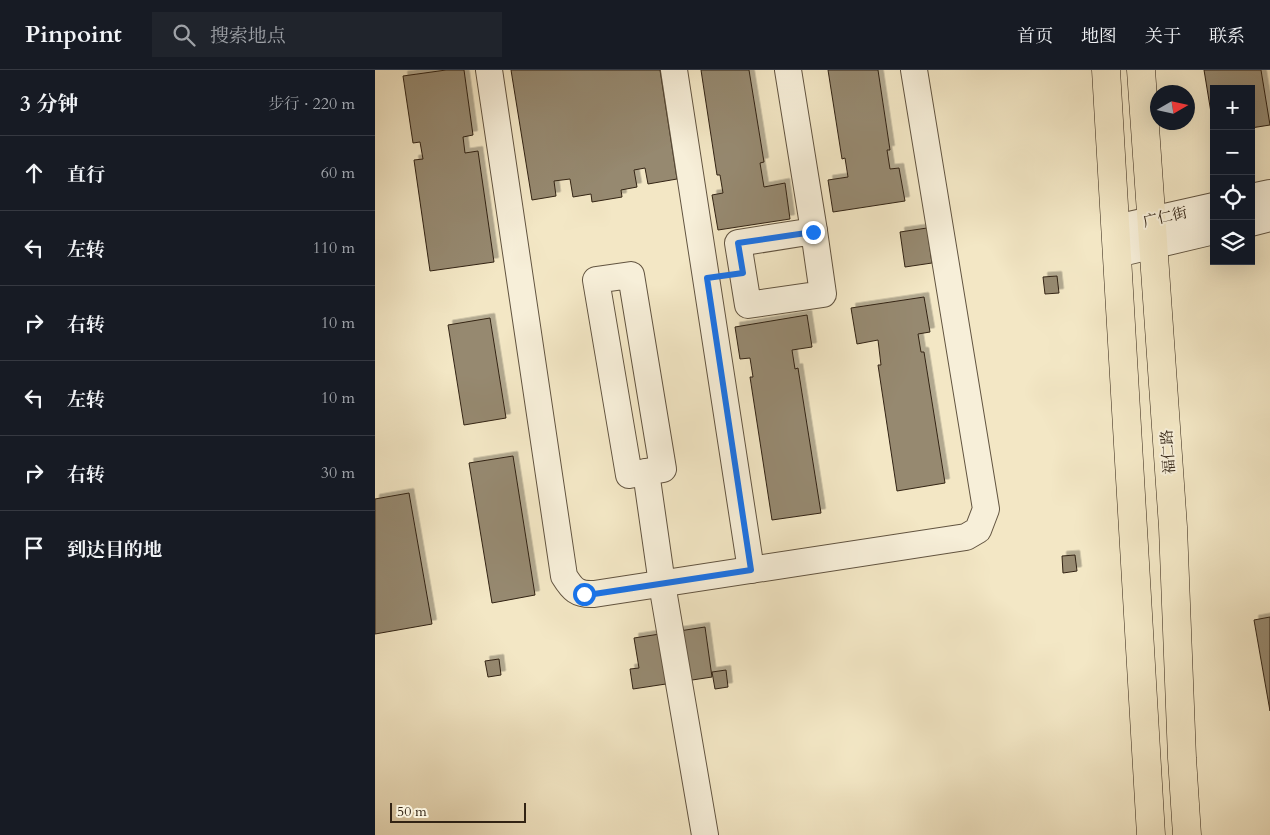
<!DOCTYPE html>
<html lang="zh">
<head>
<meta charset="utf-8">
<style>
  :root { --surface:#171b24; --page:#20242c; --text:#f1f3f6; --muted:#9ea1a6; --line:#363941 }
  body { margin:0; font-family:Cardo,"Noto Serif SC",serif; background:var(--page); color:var(--text) }
  .controls { position:absolute; right:15px; top:15px; display:grid; overflow:hidden; border-radius:0px; box-shadow:0 5px 20px #0002 }
  .controls button { width:45px; height:45px; display:grid; place-items:center; padding:0; border:0; border-bottom:1px solid var(--line); background:var(--surface); color:var(--text); font:25px sans-serif }
  .compass { position:absolute; left:775px; top:15px; width:45px; height:45px; border-radius:50%; background:var(--surface); box-shadow:0 5px 20px #0002; rotate:81deg }
  .scale { position:absolute; left:15px; bottom:12px; width:136px; box-sizing:border-box; padding-left:5px; border:2px solid #322314; border-top:0; font-size:14px; line-height:18px; white-space:nowrap; color:#322314; -webkit-text-stroke:4px #f7efd9; paint-order:stroke }
  .stop { position:absolute; width:15px; height:15px; margin:-11px; border:4px solid #1a73e8; border-radius:50%; background:#fff }
  .stop.end { background:#1a73e8; border-color:#fff; box-shadow:0 1px 5px #0008 }
  .list { margin:0; padding:0; list-style:none }
  h2 { display:flex; justify-content:space-between; align-items:center; height:65px; margin:0; padding:0 20px; font-size:21px }
  h2 small { font-size:16px; font-weight:400; color:var(--muted) }
  .list li { display:grid; grid-template-columns:32px 1fr auto; gap:15px; align-items:center; box-sizing:border-box; height:75px; padding:0 20px; border-top:1px solid var(--line) }
  .list b { display:block; font-size:19px; white-space:nowrap }
  .list em { font-size:16px; font-style:normal; color:var(--muted) }
  .icon { flex:none; width:28px; height:28px; fill:none; stroke:currentColor; stroke-width:2; stroke-linecap:round; stroke-linejoin:round }
  .map { position:relative; flex:none; width:895px; height:765px; overflow:hidden }
  header { display:flex; align-items:center; gap:30px; box-sizing:border-box; height:70px; padding:0 25px; background:var(--surface); border-bottom:1px solid var(--line) }
  header strong { font-size:24px }
  nav { display:flex; gap:28px; margin-inline-start:auto; font-size:18px }
  .search { width:350px; height:45px; background:var(--page); display:flex; align-items:center; gap:12px; box-sizing:border-box; padding:0 18px; border-radius:0px; color:var(--muted); font-size:19px }
  main { display:flex }
  aside { flex:1; background:var(--surface) }
  .map>svg:first-child { display:block }
</style>
</head>
<body>
<header>
<strong>Pinpoint</strong>
<div class="search"><svg class="icon" aria-label="search" viewBox="0 0 24 24"><circle cx="10" cy="10" r="6"/><path d="M15 15l6 6"/></svg>搜索地点</div>
<nav><a>首页</a><a>地图</a><a>关于</a><a>联系</a></nav>
</header>
<main>
<aside>
<h2>3 分钟<small>步行 · 220 m</small></h2>
<ul class="list">
<li><svg class="icon" aria-label="ahead" viewBox="0 0 24 24"><path d="M12 20V5M6 11l6-6 6 6"/></svg><div><b>直行</b></div><em>60 m</em></li>
<li><svg class="icon" aria-label="left" viewBox="0 0 24 24"><path d="M17 20v-9H6M10 6l-5 5 5 5"/></svg><div><b>左转</b></div><em>110 m</em></li>
<li><svg class="icon" aria-label="right" viewBox="0 0 24 24"><path d="M7 20v-9h11M14 6l5 5-5 5"/></svg><div><b>右转</b></div><em>10 m</em></li>
<li><svg class="icon" aria-label="left" viewBox="0 0 24 24"><path d="M17 20v-9H6M10 6l-5 5 5 5"/></svg><div><b>左转</b></div><em>10 m</em></li>
<li><svg class="icon" aria-label="right" viewBox="0 0 24 24"><path d="M7 20v-9h11M14 6l5 5-5 5"/></svg><div><b>右转</b></div><em>30 m</em></li>
<li><svg class="icon" aria-label="arrive" viewBox="0 0 24 24"><path d="M6 21V4h12l-3 4 3 4H6"/></svg><div><b>到达目的地</b></div></li>
</ul>
</aside>
<div class="map">
<svg width="895" height="765" viewBox="0 0 895 765">
  <defs>
    <filter id="shadow"><feDropShadow dx="4.5" dy="-4.5" stdDeviation="0" flood-color="#0004"/></filter>
  </defs>
  <rect width="100%" height="100%" fill="#f3e7c5"/>
  <filter id="stains"><feTurbulence type="fractalNoise" baseFrequency=".004" numOctaves="4"/><feColorMatrix values="0 0 0 0 .2 0 0 0 0 .09 0 0 0 0 .02 0 0 0 .5 -.17"/></filter>
  <radialGradient id="worn" r=".72"><stop offset=".6" stop-color="#630" stop-opacity="0"/><stop offset="1" stop-color="#630" stop-opacity=".3"/></radialGradient>
  <g fill="#968970" stroke="#322314" filter="url(#shadow)">
    <polygon points="71,0 89,0 98,65 88,67 90,83 103,81 119,192 55,201 39,90 48,89 45,72 38,73 28,6"/>
    <polygon points="136,0 285,0 302,109 273,114 270,98 259,100 262,117 246,120 247,127 217,132 216,124 198,127 195,109 179,111 181,126 157,130"/>
    <polygon points="326,0 374,0 389,92 385,93 389,117 410,113 415,149 343,160 337,125 348,123 345,105 342,105"/>
    <polygon points="453,0 503,0 515,80 512,80 515,99 524,98 530,131 458,142 453,110 473,107 470,88 467,89"/>
    <polygon points="829,0 886,0 895,55 876,58 876,19 839,19 839,61"/>
    <polygon points="552,158 557,193 530,197 525,162"/>
    <polygon points="682,206 684,223 670,224 668,207"/>
    <polygon points="549,227 555,262 543,264 546,282 549,282 570,413 522,421 503,295 506,295 503,270 482,274 476,238"/>
    <polygon points="432,245 437,277 417,280 420,299 423,298 446,443 397,450 375,307 378,307 375,288 365,289 360,257"/>
    <polygon points="115,248 131,348 89,355 73,255"/>
    <polygon points="138,386 160,525 117,533 94,393"/>
    <polygon points="34,423 57,554 0,564 0,429"/>
    <polygon points="700,485 702,501 688,503 687,486"/>
    <polygon points="895,547 895,641 879,550"/>
    <polygon points="330,557 337,607 258,619 255,599 264,598 259,568"/>
    <polygon points="124,589 126,605 113,607 110,591"/>
    <polygon points="351,600 353,617 340,619 337,602"/>
  </g>
  <g fill="none" stroke-linecap="round" stroke-linejoin="round">
    <defs>
      <g id="minor">
        <path d="M114,0L189,506C197,519 202,525 219,524L591,467L603,460L611,439L539,0"/>
        <polyline points="299,0 376,500"/>
        <polyline points="413,0 439,161"/>
        <polyline points="876,127 895,123"/>
        <polyline points="876,153 895,148"/>
        <polyline points="741,158 839,136"/>
        <polygon points="439,161 448,224 373,235 363,173"/>
        <polyline points="742,184 839,161"/>
        <polygon points="256,205 288,399 254,405 221,210"/>
        <polyline points="271,402 287,514 330,765"/>
      </g>
      <g id="major">
        <polyline points="731,0 776,765"/>
        <polyline points="766,0 798,457 807,688 812,765"/>
      </g>
    </defs>
    <use href="#minor" stroke="#625440" stroke-width="28"/>
    <use href="#major" stroke="#322314" stroke-width="29"/>
    <use href="#minor" stroke="#f7efd9" stroke-width="26"/>
    <use href="#major" stroke="#f3e7c5" stroke-width="28"/>
  </g>
  <g fill="none" stroke-linecap="round" stroke-linejoin="round">
    <polyline stroke="#1a73e8" stroke-width="6" points="209,524 219,524 376,500 332,208 368,203 363,173 438,162"/>
  </g>
  <g text-anchor="middle" dominant-baseline="central" stroke-width="4" stroke-linejoin="round" paint-order="stroke">
    <g font-size="15" fill="#322314" stroke="#f7efd9">
      <text transform="translate(790 147) rotate(-13)">广仁街</text>
      <text transform="translate(793 382) rotate(-94)">福仁路</text>
    </g>
  </g>
  <rect width="100%" height="100%" filter="url(#stains)"/>
  <rect width="100%" height="100%" fill="url(#worn)"/>
</svg>
<div class="controls">
<button>+</button>
<button>−</button>
<button><svg class="icon" aria-label="locate" viewBox="0 0 24 24"><circle cx="12" cy="12" r="6"/><path d="M12 2v4M12 18v4M2 12h4M18 12h4"/></svg></button>
<button><svg class="icon" aria-label="layers" viewBox="0 0 24 24"><path d="M12 4l9 5-9 5-9-5zM3 14l9 5 9-5"/></svg></button>
</div>
<svg class="compass" viewBox="-18 -18 36 36"><path d="M0-13l5 13h-10z" fill="#e53935"/><path d="M0 13l5-13h-10z" fill="#9ea1a6"/></svg>
<div class="scale">50 m</div>
<div class="stop" style="left:209px;top:524px"></div>
<div class="stop end" style="left:438px;top:162px"></div>
</div>
</main>
</body>
</html>
